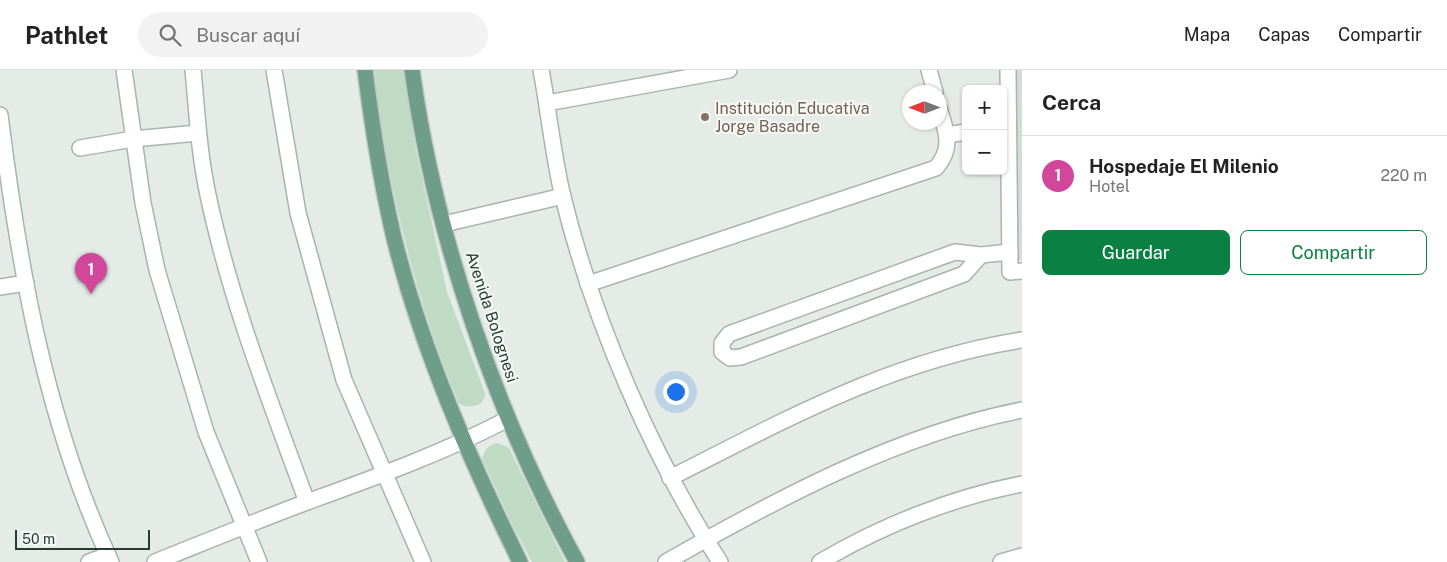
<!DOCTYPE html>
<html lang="es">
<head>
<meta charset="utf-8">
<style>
  :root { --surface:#fff; --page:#f2f2f2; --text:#222; --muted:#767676; --line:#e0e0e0; --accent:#0b8043 }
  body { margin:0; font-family:"Public Sans",sans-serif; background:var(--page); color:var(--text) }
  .controls { position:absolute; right:15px; top:15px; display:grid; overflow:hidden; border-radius:8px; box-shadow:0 1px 4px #0004 }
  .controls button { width:45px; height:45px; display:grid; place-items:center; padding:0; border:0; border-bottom:1px solid var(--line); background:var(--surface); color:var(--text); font:25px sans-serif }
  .compass { position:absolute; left:902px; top:15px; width:45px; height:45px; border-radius:50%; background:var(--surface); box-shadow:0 1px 4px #0004; rotate:270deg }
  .scale { position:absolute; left:15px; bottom:12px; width:135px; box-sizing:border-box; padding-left:5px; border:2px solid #263c32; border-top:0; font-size:14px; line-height:18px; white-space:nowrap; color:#263c32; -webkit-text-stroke:4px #f5f9f6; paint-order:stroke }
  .you { position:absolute; left:675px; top:321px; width:18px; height:18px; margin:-12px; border:4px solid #fff; border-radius:50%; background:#1a73e8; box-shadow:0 0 0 8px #1a73e833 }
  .badge { display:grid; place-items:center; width:32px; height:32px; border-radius:50%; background:var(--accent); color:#fff; font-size:16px; font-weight:700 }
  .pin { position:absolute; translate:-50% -41px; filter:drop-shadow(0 1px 2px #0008) }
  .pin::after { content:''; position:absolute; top:26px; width:18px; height:15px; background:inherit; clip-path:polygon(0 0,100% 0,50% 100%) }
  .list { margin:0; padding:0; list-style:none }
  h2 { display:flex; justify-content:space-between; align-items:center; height:65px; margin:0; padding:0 20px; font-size:21px }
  h2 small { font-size:16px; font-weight:400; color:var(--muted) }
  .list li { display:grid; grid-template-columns:32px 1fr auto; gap:15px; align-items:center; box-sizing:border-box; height:80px; padding:0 20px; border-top:1px solid var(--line) }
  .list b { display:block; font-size:19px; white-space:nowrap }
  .list p { margin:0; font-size:16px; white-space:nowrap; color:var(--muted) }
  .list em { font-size:16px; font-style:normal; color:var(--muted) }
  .actions { display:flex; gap:10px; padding:15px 20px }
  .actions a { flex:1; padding:11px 0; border:1px solid var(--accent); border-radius:8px; text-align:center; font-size:18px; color:var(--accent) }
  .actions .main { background:var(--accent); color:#fff }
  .icon { flex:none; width:28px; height:28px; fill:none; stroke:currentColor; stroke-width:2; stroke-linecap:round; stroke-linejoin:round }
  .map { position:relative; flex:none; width:1022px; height:492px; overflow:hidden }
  header { display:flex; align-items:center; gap:30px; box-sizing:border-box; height:70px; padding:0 25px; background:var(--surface); border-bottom:1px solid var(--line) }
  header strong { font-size:24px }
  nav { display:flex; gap:28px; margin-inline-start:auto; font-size:18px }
  .search { width:350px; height:45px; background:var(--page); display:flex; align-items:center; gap:12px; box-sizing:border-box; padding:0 18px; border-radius:28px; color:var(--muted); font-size:19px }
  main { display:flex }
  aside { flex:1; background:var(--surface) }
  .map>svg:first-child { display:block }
</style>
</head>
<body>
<header>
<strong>Pathlet</strong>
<div class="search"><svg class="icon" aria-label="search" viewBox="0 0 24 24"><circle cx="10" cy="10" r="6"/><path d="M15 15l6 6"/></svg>Buscar aquí</div>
<nav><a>Mapa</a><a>Capas</a><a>Compartir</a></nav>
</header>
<main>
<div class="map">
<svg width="1022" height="492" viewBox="0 0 1022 492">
  <rect width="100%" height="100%" fill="#e5ece7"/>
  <polygon fill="#d3dcd6" points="1011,0 1022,0 1022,190 1015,190"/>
  <g fill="#c0dbc3">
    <path d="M374,0H404L416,80L447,222L485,323C485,337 470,339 459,334C415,228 387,115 374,0Z"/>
    <path d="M498,373L509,378L565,492H532L513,456L482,389C485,379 488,375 498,373Z"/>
  </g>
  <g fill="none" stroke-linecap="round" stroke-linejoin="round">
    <defs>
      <g id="minor">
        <polyline points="124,0 143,133 157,200 206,362 259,492"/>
        <path d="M193,0C197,42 199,84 208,125C230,230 270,331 307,432"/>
        <polyline points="274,0 298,143 344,310 423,492"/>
        <path d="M541,0C549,42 553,86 563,127C593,250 652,386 720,492"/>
        <polyline points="929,0 935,22"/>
        <polyline points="1008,0 1010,202 1022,201"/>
        <polyline points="547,33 729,0"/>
        <path d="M0,45C19,198 46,352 111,492"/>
        <polyline points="947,65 966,62"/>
        <polyline points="80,78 133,69 198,63"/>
        <polyline points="444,154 563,126"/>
        <polyline points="981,185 964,204 741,287 730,288 722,282 722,273 729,264 955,182 981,185 1010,182"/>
        <path d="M588,214L936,98C954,77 946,61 939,38"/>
        <polyline points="0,217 26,213"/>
        <path d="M670,408C785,350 892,290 1022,270"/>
        <polyline points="89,492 108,485"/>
        <path d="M155,492C205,472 256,451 307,432C376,407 443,383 508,349"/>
        <path d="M666,492C775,430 898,364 1022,340"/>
        <path d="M820,492C881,456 953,427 1022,414"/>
        <polyline points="1001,492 1022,486"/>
      </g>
      <g id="major">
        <path d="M365,0C372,56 381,113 394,168C422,280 469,388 520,492"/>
        <path d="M412,0C435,166 496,345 577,492"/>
      </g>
    </defs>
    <use href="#minor" stroke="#a8b4ad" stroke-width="18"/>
    <use href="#major" stroke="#c2c8c6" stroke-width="18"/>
    <use href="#minor" stroke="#fff" stroke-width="15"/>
    <use href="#major" stroke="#6e9d89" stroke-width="15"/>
  </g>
  <circle fill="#8d6e63" stroke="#f5f9f6" stroke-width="2" cx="705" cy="47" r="5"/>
  <g text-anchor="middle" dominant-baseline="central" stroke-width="4" stroke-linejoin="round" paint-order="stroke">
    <g font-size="16" fill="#785e54" stroke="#f5f9f6" text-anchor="start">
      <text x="715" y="38">Institución Educativa<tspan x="715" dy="18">Jorge Basadre</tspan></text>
    </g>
    <g font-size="16" fill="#263c32" stroke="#f5f9f6">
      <text transform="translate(492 247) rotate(72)">Avenida Bolognesi</text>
    </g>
  </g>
</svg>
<div class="controls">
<button>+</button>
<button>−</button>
</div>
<svg class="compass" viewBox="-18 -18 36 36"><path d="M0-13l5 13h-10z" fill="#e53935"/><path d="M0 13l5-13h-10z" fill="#767676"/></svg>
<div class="scale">50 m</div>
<div class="you"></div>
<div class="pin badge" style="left:91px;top:224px;background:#d1479c">1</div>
</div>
<aside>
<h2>Cerca<small></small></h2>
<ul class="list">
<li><span class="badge" style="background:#d1479c">1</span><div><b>Hospedaje El Milenio</b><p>Hotel</p></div><em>220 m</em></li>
</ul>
<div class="actions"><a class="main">Guardar</a><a>Compartir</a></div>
</aside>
</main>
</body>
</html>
